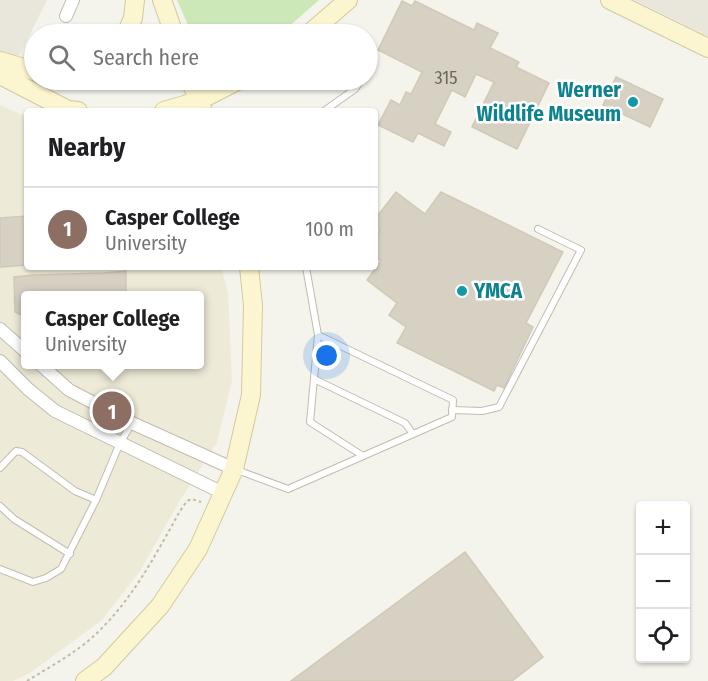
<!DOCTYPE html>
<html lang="en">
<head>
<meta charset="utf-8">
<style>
  :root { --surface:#fff; --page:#f6f6f6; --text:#202124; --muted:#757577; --line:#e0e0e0; --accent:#d93025 }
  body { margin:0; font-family:"Fira Sans Condensed",sans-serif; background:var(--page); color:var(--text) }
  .controls { position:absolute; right:18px; bottom:18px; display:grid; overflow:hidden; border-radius:6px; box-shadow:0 2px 4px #0004 }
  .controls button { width:54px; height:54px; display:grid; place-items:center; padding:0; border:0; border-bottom:2px solid var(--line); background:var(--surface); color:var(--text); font:30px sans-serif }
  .you { position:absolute; left:327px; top:356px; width:21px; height:21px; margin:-15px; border:4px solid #fff; border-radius:50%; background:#1a73e8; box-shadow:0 0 0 9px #1a73e833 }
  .badge { display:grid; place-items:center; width:39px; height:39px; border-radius:50%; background:var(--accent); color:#fff; font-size:20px; font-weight:700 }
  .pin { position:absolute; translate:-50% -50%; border:3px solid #fff; box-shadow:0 2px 6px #0006 }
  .popup { position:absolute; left:21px; top:291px; width:183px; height:78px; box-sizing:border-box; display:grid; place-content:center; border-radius:6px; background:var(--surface); filter:drop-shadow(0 2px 4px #0005); font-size:20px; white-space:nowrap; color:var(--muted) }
  .popup b { font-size:22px; color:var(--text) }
  .popup::after { content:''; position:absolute; left:50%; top:100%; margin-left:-12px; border:12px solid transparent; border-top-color:var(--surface) }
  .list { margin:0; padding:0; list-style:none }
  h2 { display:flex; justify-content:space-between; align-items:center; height:78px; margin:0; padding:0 24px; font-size:26px }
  h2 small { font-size:20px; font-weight:400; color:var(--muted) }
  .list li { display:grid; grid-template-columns:39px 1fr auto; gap:18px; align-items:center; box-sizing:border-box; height:84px; padding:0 24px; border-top:2px solid var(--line) }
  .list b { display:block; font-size:22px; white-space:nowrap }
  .list p { margin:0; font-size:20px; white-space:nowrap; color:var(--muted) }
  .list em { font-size:20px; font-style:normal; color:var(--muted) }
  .icon { flex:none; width:33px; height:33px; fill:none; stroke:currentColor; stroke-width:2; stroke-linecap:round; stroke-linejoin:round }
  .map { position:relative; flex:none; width:708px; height:681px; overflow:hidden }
  .search { position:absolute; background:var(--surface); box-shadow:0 2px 4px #0004; left:24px; top:24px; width:354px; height:66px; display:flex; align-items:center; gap:15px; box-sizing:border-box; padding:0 21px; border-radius:33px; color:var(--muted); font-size:22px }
  .panel { position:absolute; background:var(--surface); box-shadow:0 2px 4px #0004; left:24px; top:108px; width:354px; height:162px; border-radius:6px }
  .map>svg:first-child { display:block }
</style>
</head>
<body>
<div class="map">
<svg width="708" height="681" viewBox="0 0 708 681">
  <rect width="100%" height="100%" fill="#f5f4ec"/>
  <g fill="#e9e6db">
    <polygon points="0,0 47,0 17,60 0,52"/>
    <polygon points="634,0 708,0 708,36"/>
  </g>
  <path fill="#edead7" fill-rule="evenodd" d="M0,105L27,117V267H221L228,292L232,381L217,442L179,502L140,571L102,620L30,673L13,681H0ZM25,296H199V364H25Z"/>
  <polygon fill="#cce7b8" points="177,0 319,0 285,30 278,34 192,34"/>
  <g fill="#d6d1c2" stroke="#d1c9b6" stroke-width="1.5">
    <polygon points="402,1 412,6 415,1 474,30 477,23 498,33 490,48 519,62 516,67 549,83 517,149 472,127 494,82 476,74 465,97 452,90 435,124 451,132 444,146 418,133 413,142 378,125 391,100 400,105 406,92 411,94 422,72 378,50"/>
    <polygon points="616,77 663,99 650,127 603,105"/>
    <polygon points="396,192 425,214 441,192 563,252 526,323 533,327 504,388 497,385 494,391 397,343 406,327 389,315 397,303 367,280 381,261 375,257 375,237 380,231 375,227 375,219"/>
    <polygon points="27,216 27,265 0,267 0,218"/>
    <polygon points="126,271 126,296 25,296 25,335 24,335 24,316 15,312 14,277 34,275 103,273"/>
    <polygon points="465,552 543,657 512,681 291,681"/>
  </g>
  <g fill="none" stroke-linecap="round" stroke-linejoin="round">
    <defs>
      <g id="lane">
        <polyline points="321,24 330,34"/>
        <polyline points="324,111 355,89 361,80"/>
        <polyline points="318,335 310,422 363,456"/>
        <polyline points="314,379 405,423 413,434"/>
        <polyline points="452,410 482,411 499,407 581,250 538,229"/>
        <polyline points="0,468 16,451 22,452 75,491 96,500"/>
        <polyline points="237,470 288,489 452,417 453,400 318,335 306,267"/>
        <polyline points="0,506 14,519 70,554"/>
        <polyline points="0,569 33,582 46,578 61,569 96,500 120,443 132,423"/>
      </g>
      <g id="street">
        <polyline points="66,16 73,0"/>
        <polyline points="0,329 25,351"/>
        <polyline points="0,361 28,389 55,411 223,493"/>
        <polyline points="40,364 69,390 132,423 234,469"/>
      </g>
      <g id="secondary">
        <polyline points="162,0 174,34"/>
        <polyline points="610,0 708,48"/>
        <polyline points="126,34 133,18 135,0"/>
        <polyline points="309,34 348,0"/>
        <polyline points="0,61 34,71"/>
        <polyline points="0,75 68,110 78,111"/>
        <polyline points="190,80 203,111"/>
        <polyline points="164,111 198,101 239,80"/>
        <polyline points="85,681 104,667 160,606 198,549 234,469 251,395 253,305 249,267"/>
      </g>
    </defs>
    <use href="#lane" stroke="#c1bcaf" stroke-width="8"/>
    <use href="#street" stroke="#c1bcaf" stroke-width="14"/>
    <use href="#secondary" stroke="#d2ca9e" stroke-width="20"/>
    <path stroke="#c2baa1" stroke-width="2" stroke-dasharray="3 3" stroke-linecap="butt" d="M27,681C51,666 78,652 98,632C134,597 156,554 180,511L187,501L192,499L201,502"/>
    <use href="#lane" stroke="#fff" stroke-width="6"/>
    <use href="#street" stroke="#fff" stroke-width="12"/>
    <use href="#secondary" stroke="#fcf6d0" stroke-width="18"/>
  </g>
  <g fill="#0f9aa8" stroke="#fff" stroke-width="2">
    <circle cx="633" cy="102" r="6"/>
    <circle cx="462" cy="291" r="6"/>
  </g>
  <g text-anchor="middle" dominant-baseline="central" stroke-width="5" stroke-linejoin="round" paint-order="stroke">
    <g font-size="18" fill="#6d685c">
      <text x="446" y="78">315</text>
    </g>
    <g font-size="21" font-weight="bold" fill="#0d838f" stroke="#fff" text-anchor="end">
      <text x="621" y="90">Werner<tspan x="621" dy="24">Wildlife Museum</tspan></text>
      <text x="474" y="291" text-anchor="start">YMCA</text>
    </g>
  </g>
</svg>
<div class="controls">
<button>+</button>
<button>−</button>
<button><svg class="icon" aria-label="locate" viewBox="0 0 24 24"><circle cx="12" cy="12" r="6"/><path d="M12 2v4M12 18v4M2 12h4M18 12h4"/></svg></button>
</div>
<div class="you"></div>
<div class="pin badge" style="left:112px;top:411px;background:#8d6e63">1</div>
<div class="popup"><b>Casper College</b>University</div>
<div class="search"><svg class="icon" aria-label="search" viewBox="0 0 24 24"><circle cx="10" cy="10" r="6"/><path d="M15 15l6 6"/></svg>Search here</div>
<section class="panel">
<h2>Nearby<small></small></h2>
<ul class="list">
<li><span class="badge" style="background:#8d6e63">1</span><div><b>Casper College</b><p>University</p></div><em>100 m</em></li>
</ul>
</section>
</div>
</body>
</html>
